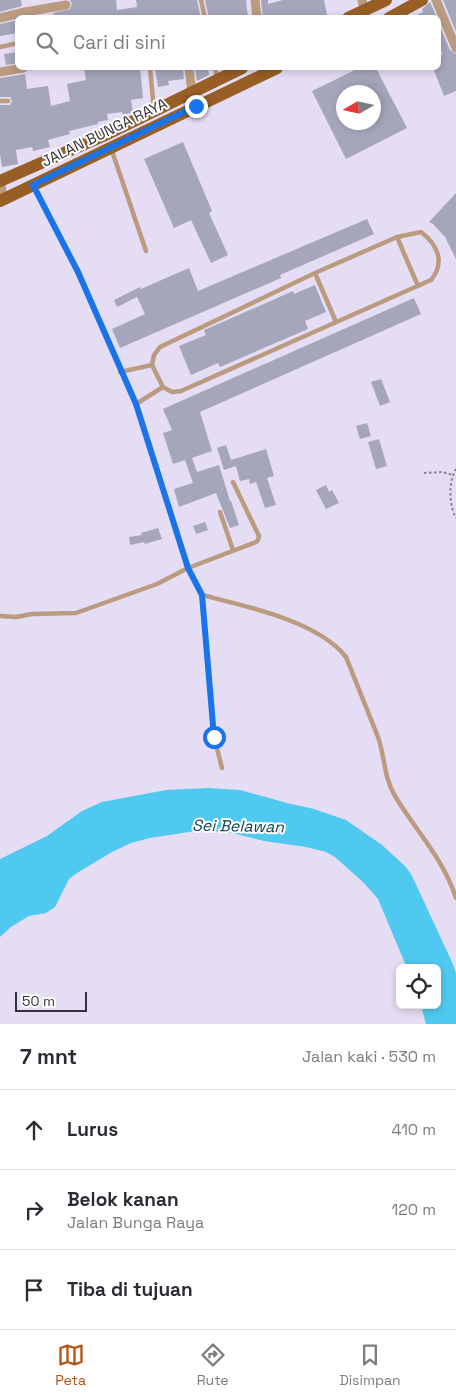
<!DOCTYPE html>
<html lang="id">
<head>
<meta charset="utf-8">
<style>
  :root { --surface:#fff; --page:#f7f7f7; --text:#2b2b33; --muted:#7c7c81; --line:#e1e1e2; --accent:#b35213 }
  body { margin:0; font-family:"Space Grotesk",sans-serif; background:var(--page); color:var(--text) }
  .controls { position:absolute; right:15px; bottom:15px; display:grid; overflow:hidden; border-radius:8px; box-shadow:0 2px 8px #0003 }
  .controls button { width:45px; height:45px; display:grid; place-items:center; padding:0; border:0; border-bottom:1px solid var(--line); background:var(--surface); color:var(--text); font:25px sans-serif }
  .compass { position:absolute; left:336px; top:85px; width:45px; height:45px; border-radius:50%; background:var(--surface); box-shadow:0 2px 8px #0003; rotate:261deg }
  .scale { position:absolute; left:15px; bottom:12px; width:72px; box-sizing:border-box; padding-left:5px; border:2px solid #34313a; border-top:0; font-size:14px; line-height:18px; white-space:nowrap; color:#34313a; -webkit-text-stroke:4px #fff; paint-order:stroke }
  .stop { position:absolute; width:15px; height:15px; margin:-11px; border:4px solid #1a73e8; border-radius:50%; background:#fff }
  .stop.end { background:#1a73e8; border-color:#fff; box-shadow:0 1px 5px #0008 }
  .list { margin:0; padding:0; list-style:none }
  h2 { display:flex; justify-content:space-between; align-items:center; height:65px; margin:0; padding:0 20px; font-size:21px }
  h2 small { font-size:16px; font-weight:400; color:var(--muted) }
  .list li { display:grid; grid-template-columns:32px 1fr auto; gap:15px; align-items:center; box-sizing:border-box; height:80px; padding:0 20px; border-top:1px solid var(--line) }
  .list b { display:block; font-size:19px; white-space:nowrap }
  .list p { margin:0; font-size:16px; white-space:nowrap; color:var(--muted) }
  .list em { font-size:16px; font-style:normal; color:var(--muted) }
  .icon { flex:none; width:28px; height:28px; fill:none; stroke:currentColor; stroke-width:2; stroke-linecap:round; stroke-linejoin:round }
  .map { position:relative; flex:none; width:456px; height:1024px; overflow:hidden }
  .search { position:absolute; background:var(--surface); box-shadow:0 2px 8px #0003; left:15px; right:15px; top:15px; height:55px; display:flex; align-items:center; gap:12px; box-sizing:border-box; padding:0 18px; border-radius:8px; color:var(--muted); font-size:19px }
  .sheet { height:305px; background:var(--surface) }
  nav { display:flex; justify-content:space-around; align-items:center; box-sizing:border-box; height:70px; border-top:1px solid var(--line); background:var(--surface); font-size:14px; color:var(--muted) }
  nav a { display:grid; justify-items:center; gap:2px }
  nav .on { color:var(--accent) }
  .map>svg:first-child { display:block }
</style>
</head>
<body>
<div class="map">
<svg width="456" height="1024" viewBox="0 0 456 1024">
  <rect width="100%" height="100%" fill="#e4ddf3"/>
  <polygon fill="#50c9f1" points="208,788 240,790 287,803 314,809 346,820 382,845 406,867 412,876 452,962 456,973 456,1024 426,1024 421,1005 437,1005 437,968 407,968 378,899 363,882 335,857 326,852 306,847 264,841 233,833 202,830 150,838 131,843 112,852 77,873 69,879 55,907 46,913 29,916 11,927 0,937 0,859 47,836 82,811 102,802 166,790"/>
  <g fill="#a5a6bb" fill-rule="evenodd">
    <polygon points="0,0 21,0 22,6 0,12"/>
    <polygon points="70,0 116,0 117,10 137,7 136,0 197,0 201,18 54,18 53,13 70,9 72,4"/>
    <polygon points="205,0 246,0 248,18 209,18"/>
    <polygon points="261,0 268,0 268,4 283,0 324,0 327,15 318,18 263,18"/>
    <polygon points="443,0 456,0 456,32"/>
    <polygon points="430,2 437,18 411,18 423,12 422,9"/>
    <polygon points="18,20 18,33 0,36 0,24"/>
    <polygon points="438,22 450,50 456,54 456,91 444,96 433,68 438,68 438,56 443,54 438,45"/>
    <polygon points="18,52 18,63 6,65 4,54"/>
    <polygon points="84,68 140,68 143,98 131,100 133,112 123,115 122,112 107,114 108,120 98,122 98,124 69,131 70,134 48,140 50,147 33,151 32,147 16,150 18,164 2,167 0,154 0,105 10,105 12,101 10,97 0,97 0,78 25,74 27,89 48,86 51,106 70,101 67,84 86,80"/>
    <polygon points="155,68 183,68 184,79 168,81 169,85 158,87"/>
    <polygon points="195,68 208,68 209,75 197,81"/>
    <path d="M359,68H376L407,128L346,159L312,91ZM344,92H374V122H344Z"/>
    <polygon points="183,142 212,211 209,213 228,255 211,263 191,220 174,228 144,159"/>
    <polygon points="456,193 456,259 445,237 433,224 429,222"/>
    <polygon points="367,219 374,234 280,275 281,278 120,348 112,329 145,314 137,297 117,307 114,300 140,287 141,289 189,268 198,291"/>
    <polygon points="315,285 326,312 305,321 308,329 220,367 218,363 191,375 179,346 206,335 204,330 209,328 293,291 294,294"/>
    <polygon points="414,298 421,314 200,412 212,451 192,458 197,472 219,465 230,501 231,501 239,525 230,528 216,493 179,507 174,489 193,483 185,460 173,464 163,433 172,430 163,409"/>
    <polygon points="381,379 390,402 380,406 371,382"/>
    <polygon points="367,423 371,436 360,439 356,426"/>
    <polygon points="379,439 387,466 376,469 368,442"/>
    <polygon points="226,445 231,460 266,449 274,476 267,478 276,505 265,508 256,482 250,484 249,479 240,481 236,466 224,470 217,448"/>
    <polygon points="326,485 329,492 332,490 339,503 326,509 316,490"/>
    <polygon points="205,522 208,530 196,534 193,526"/>
    <polygon points="158,528 162,539 145,544 144,542 130,545 129,537 142,535 141,533"/>
  </g>
  <g fill="none" stroke-linecap="round" stroke-linejoin="round">
    <g stroke="#868190" stroke-width="2" stroke-dasharray="2.5 2.5" stroke-linecap="butt">
      <path d="M456,469C448,483 449,505 456,518"/>
      <polyline points="424,473 442,472 453,475"/>
    </g>
    <g stroke="#bb9b80" stroke-width="4.5">
      <polyline points="201,0 205,18"/>
      <polyline points="0,47 18,43"/>
      <polyline points="150,68 154,110"/>
      <polyline points="215,68 217,78"/>
      <polyline points="0,101 8,101"/>
      <polyline points="111,148 146,251"/>
      <polyline points="34,186 78,272 136,404 188,568 202,595 214,737 222,768"/>
      <polyline points="397,237 418,286"/>
      <polyline points="315,273 336,322"/>
      <polyline points="152,365 163,387"/>
      <path d="M120,372L152,365L154,355L160,347L315,273L397,237L421,232C437,244 446,262 431,280L181,391L172,392L163,387L136,404"/>
      <polyline points="220,512 233,550"/>
      <path d="M202,595C245,606 318,621 346,657L378,737C385,757 384,778 395,796C416,831 443,858 456,898"/>
      <polyline points="0,616 16,617 32,614 76,613 157,584 188,568 256,542 258,540 259,536 233,482"/>
    </g>
    <g stroke="#bb9b80" stroke-width="9">
      <polyline points="255,0 257,18"/>
      <polyline points="362,0 366,18"/>
      <polyline points="436,0 456,48"/>
      <polyline points="0,18 25,12 66,5"/>
      <polyline points="189,68 192,93"/>
      <polyline points="0,72 23,68"/>
    </g>
    <polyline stroke="#bb9b80" stroke-width="10" points="0,182 3,200"/>
    <g stroke="#975f25" stroke-width="12">
      <polyline points="348,18 386,0"/>
      <polyline points="389,18 422,0"/>
      <polyline points="0,181 105,135 242,68"/>
      <polyline points="0,201 277,68"/>
    </g>
  </g>
  <g fill="none" stroke-linecap="round" stroke-linejoin="round">
    <polyline stroke="#1a73e8" stroke-width="6" points="196,106 33,185 78,272 136,404 188,568 202,595 214,737"/>
  </g>
  <g text-anchor="middle" dominant-baseline="central" stroke-width="4" stroke-linejoin="round" paint-order="stroke">
    <g font-size="15" fill="#34313a" stroke="#fff">
      <text transform="translate(104 132) rotate(-26)">JALAN BUNGA RAYA</text>
    </g>
    <g font-size="16" font-style="italic" fill="#124657" stroke="#fff">
      <text transform="translate(238 826) rotate(1)">Sei Belawan</text>
    </g>
  </g>
</svg>
<div class="controls">
<button><svg class="icon" aria-label="locate" viewBox="0 0 24 24"><circle cx="12" cy="12" r="6"/><path d="M12 2v4M12 18v4M2 12h4M18 12h4"/></svg></button>
</div>
<svg class="compass" viewBox="-18 -18 36 36"><path d="M0-13l5 13h-10z" fill="#e53935"/><path d="M0 13l5-13h-10z" fill="#7c7c81"/></svg>
<div class="scale">50 m</div>
<div class="stop" style="left:214px;top:737px"></div>
<div class="stop end" style="left:196px;top:106px"></div>
<div class="search"><svg class="icon" aria-label="search" viewBox="0 0 24 24"><circle cx="10" cy="10" r="6"/><path d="M15 15l6 6"/></svg>Cari di sini</div>
</div>
<section class="sheet">
<h2>7 mnt<small>Jalan kaki · 530 m</small></h2>
<ul class="list">
<li><svg class="icon" aria-label="ahead" viewBox="0 0 24 24"><path d="M12 20V5M6 11l6-6 6 6"/></svg><div><b>Lurus</b></div><em>410 m</em></li>
<li><svg class="icon" aria-label="right" viewBox="0 0 24 24"><path d="M7 20v-9h11M14 6l5 5-5 5"/></svg><div><b>Belok kanan</b><p>Jalan Bunga Raya</p></div><em>120 m</em></li>
<li><svg class="icon" aria-label="arrive" viewBox="0 0 24 24"><path d="M6 21V4h12l-3 4 3 4H6"/></svg><div><b>Tiba di tujuan</b></div></li>
</ul>
</section>
<nav>
<a class="on"><svg class="icon" aria-label="map" viewBox="0 0 24 24"><path d="M3 6l6-2 6 2 6-2v14l-6 2-6-2-6 2zM9 4v14M15 6v14"/></svg>Peta</a>
<a><svg class="icon" aria-label="directions" viewBox="0 0 24 24"><path d="M12 3l9 9-9 9-9-9zM9 14v-3h6M13 9l2 2-2 2"/></svg>Rute</a>
<a><svg class="icon" aria-label="saved" viewBox="0 0 24 24"><path d="M7 4h10v16l-5-4-5 4z"/></svg>Disimpan</a>
</nav>
</body>
</html>
